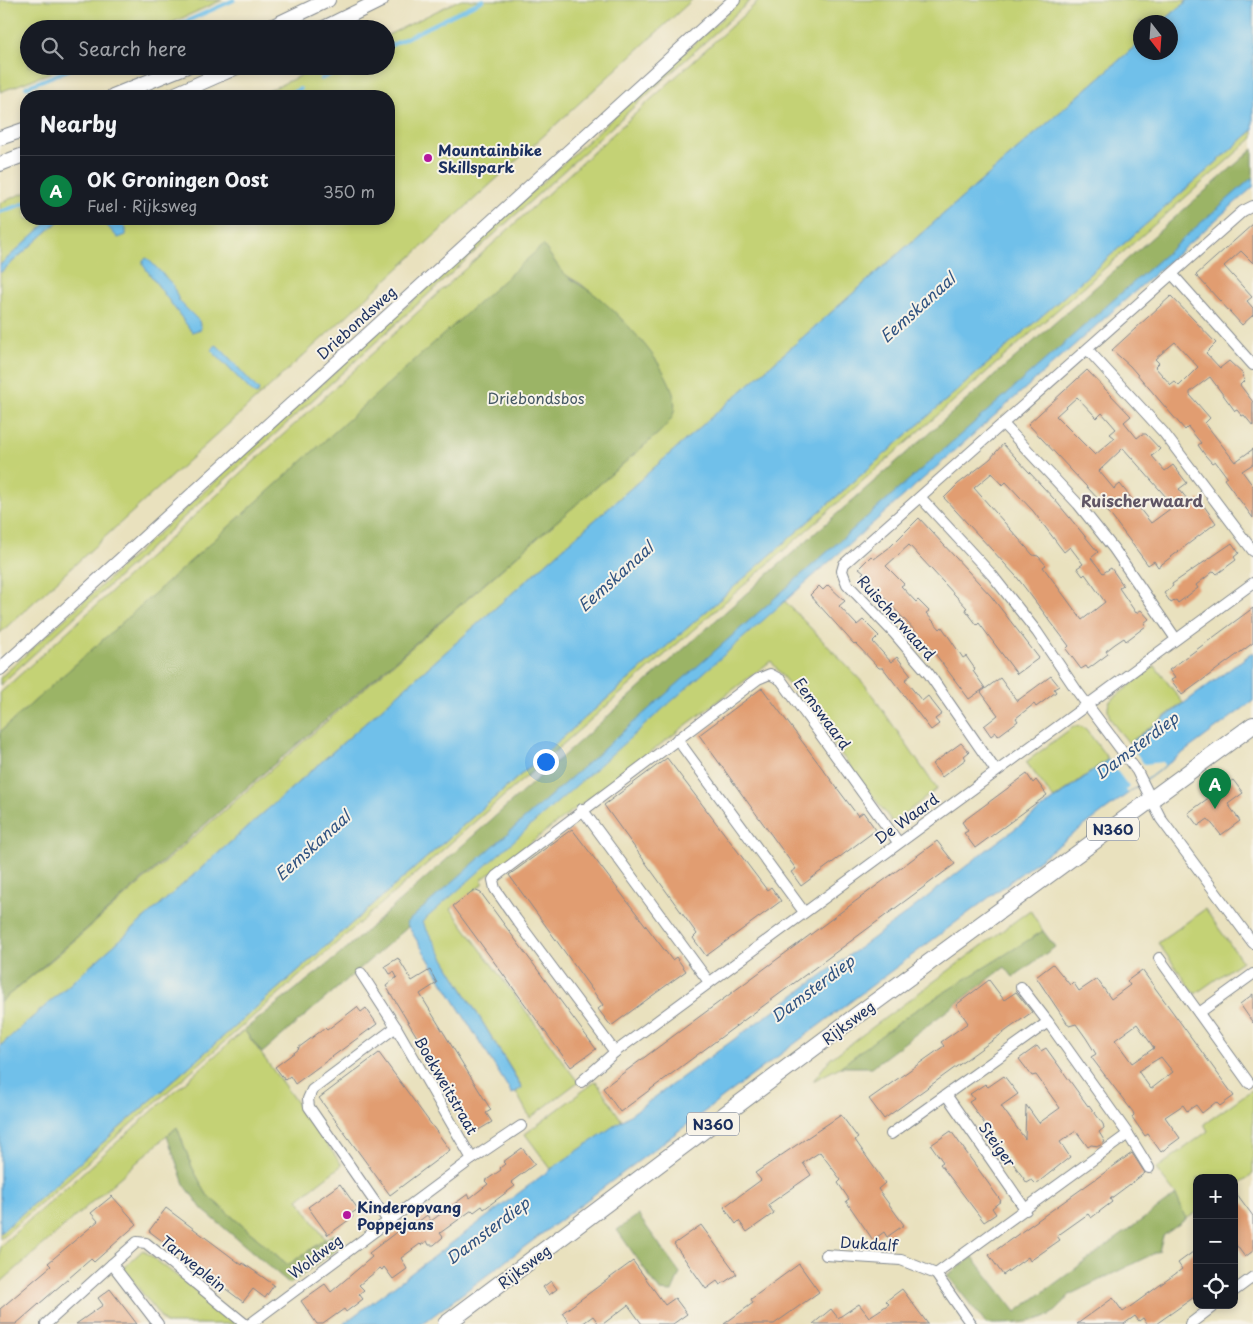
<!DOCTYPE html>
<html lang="en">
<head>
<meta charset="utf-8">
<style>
  :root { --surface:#171b24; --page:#242831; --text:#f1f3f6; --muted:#9ea1a6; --line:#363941; --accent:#0b8043 }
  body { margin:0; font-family:"Playpen Sans",sans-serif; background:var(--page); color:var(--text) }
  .controls { position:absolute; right:15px; bottom:15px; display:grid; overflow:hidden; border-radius:10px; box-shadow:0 2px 8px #0003 }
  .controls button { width:45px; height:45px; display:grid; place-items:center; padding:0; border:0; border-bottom:1px solid var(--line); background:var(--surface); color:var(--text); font:25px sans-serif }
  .compass { position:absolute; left:1133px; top:15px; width:45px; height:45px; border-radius:50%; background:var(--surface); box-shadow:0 2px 8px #0003; rotate:163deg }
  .you { position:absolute; left:545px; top:761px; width:18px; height:18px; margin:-12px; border:4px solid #fff; border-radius:50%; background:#1a73e8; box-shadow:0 0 0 8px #1a73e833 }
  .badge { display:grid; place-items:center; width:32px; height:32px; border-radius:50%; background:var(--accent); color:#fff; font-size:16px; font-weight:700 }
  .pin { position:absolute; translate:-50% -41px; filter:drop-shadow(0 1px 2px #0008) }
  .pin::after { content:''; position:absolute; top:26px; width:18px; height:15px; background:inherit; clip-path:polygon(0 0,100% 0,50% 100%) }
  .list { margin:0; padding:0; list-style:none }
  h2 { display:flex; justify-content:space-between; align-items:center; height:65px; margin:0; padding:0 20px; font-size:21px }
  h2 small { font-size:16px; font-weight:400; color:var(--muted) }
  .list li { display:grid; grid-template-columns:32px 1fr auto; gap:15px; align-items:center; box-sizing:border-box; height:70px; padding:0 20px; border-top:1px solid var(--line) }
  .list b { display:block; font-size:19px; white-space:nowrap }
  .list p { margin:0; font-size:16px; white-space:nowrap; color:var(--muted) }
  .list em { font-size:16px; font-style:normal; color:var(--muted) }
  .icon { flex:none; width:28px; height:28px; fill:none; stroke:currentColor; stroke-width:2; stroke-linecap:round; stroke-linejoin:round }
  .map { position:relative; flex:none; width:1253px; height:1324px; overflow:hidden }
  .search { position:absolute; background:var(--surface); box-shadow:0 2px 8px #0003; left:20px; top:20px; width:375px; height:55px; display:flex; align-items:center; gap:12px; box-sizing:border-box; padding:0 18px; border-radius:28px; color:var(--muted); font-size:19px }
  .panel { position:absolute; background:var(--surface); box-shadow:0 2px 8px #0003; left:20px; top:90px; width:375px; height:135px; border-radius:20px }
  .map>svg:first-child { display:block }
</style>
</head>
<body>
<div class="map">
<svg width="1253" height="1324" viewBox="0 0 1253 1324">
  <rect width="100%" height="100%" fill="#f7f3e8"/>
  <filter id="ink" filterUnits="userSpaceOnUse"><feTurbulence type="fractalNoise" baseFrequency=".02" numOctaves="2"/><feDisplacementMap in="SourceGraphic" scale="10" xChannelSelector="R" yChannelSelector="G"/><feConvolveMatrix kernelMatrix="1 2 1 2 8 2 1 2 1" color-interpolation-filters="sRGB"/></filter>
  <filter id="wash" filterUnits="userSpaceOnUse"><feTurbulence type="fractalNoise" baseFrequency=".0096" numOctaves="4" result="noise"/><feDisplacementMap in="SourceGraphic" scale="20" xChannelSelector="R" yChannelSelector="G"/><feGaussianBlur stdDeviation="1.12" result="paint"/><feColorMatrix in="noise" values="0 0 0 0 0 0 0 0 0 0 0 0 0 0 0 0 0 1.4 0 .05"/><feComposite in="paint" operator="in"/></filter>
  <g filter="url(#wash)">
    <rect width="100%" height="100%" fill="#e9e1be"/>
    <g fill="#c4d274" stroke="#708069">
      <polygon points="0,0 222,0 158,29 29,29 29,66 67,66 0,92"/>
      <polygon points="459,0 692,0 0,633 0,273 61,219 389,219 389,96 257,96 321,66 386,66 386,36"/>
      <polygon points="742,0 751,0 0,685 0,678"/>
      <polygon points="760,0 1188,0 1162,22 1140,22 1140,42 682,443 0,1046 0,1002 53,959 661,431 659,364 628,326 606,305 581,284 564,274 543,246 0,732 0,693"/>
      <polygon points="1253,130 1253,138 0,1239 0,1233"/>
      <polygon points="26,192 26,219 51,219 0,265 0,203"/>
      <polygon points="780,596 866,686 937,789 893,823 771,661 481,880 484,883 451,909 578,1082 530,1118 516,1092 522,1087 418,916"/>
      <path d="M1155,666L1183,703L1129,743C1120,731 1102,716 1110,701Z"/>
      <polygon points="1080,726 1086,729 1108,759 1054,799 1026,762 1073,727"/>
      <polygon points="1205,909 1242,961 1195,994 1158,943"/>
      <polygon points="1030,910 1043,931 911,1013 840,1067 813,1081 830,1059"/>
      <polygon points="244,1030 342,1165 298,1199 325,1239 288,1265 207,1195 192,1167 177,1127 0,1283 0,1246"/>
      <polygon points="596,1081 622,1121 551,1169 525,1134"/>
      <polygon points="1253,1089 1253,1174 1234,1187 1234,1178 1197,1178 1197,1212 1186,1219 1176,1195 1156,1169 1208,1131 1204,1124"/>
      <polygon points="143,1250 224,1312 235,1320 236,1324 166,1324 123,1268"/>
    </g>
    <g fill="#9bb466" stroke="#5b7262">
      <polygon points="1253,149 1253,181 412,921 407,928 262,1053 244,1030 338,956 724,613"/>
      <path d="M543,245C550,254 556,265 564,273C573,282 587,288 598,297C622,317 686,381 673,415C671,421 665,426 661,431C532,543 402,655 272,766C181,844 93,926 0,1002V732Z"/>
      <polygon points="1043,931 1055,947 1013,977 1005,967 872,1067 840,1067 911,1013"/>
      <polygon points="177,1127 192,1167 207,1195 288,1265 333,1234 343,1245 290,1284 202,1209 184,1184 167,1136"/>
      <path d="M1176,1195L1186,1219L1163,1236L1159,1251L1071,1294C1065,1299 1062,1306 1056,1311C1037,1324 1010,1324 986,1324L947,1275L973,1257L1016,1312Z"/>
      <polygon points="638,1215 680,1273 672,1292 660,1291 617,1230"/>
    </g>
    <g fill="#6fc0ea" stroke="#4578a4">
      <polygon points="1188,0 1253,0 1253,130 0,1233 0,1046 682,443 1140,42 1140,52 1170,52 1170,22 1162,22"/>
      <polygon points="1253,177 1253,187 422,922 522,1088 512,1094 406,923"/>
      <polygon points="51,219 61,219 0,273 0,265"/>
      <polygon points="101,219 119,219 126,229 126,235 118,238"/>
      <polygon points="147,258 173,285 179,301 199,321 201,329 192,332 143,265 143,260"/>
      <path d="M216,345C220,346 252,384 259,390L257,395L254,394L211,350Z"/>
      <polygon points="1253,652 1253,701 1080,829 422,1324 343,1324 551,1169 640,1108 907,913 989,848"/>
    </g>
    <polygon fill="#e9e1be" points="1129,743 1144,764 1163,762 1165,765 1128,793 1126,790 1129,787 1108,759"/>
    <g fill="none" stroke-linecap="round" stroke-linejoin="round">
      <g stroke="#6fc0ea" stroke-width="4">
        <polyline points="169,29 234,0"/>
        <polyline points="386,48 483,0"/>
        <polyline points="321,79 349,66"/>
        <polyline points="26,87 78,66"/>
        <polyline points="283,96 300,89"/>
        <polyline points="0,212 26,203"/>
      </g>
    </g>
    <g id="blocks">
      <g fill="#e19d71" fill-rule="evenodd">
        <polygon points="1253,224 1253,263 1241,251 1224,266 1252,297 1247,301 1253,308 1253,315 1242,325 1196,275"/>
        <path d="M1171,296L1216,343L1206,353L1220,368L1229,361L1244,375L1242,376L1245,380L1240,385L1253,402V426L1244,415L1242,416L1237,410L1235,411L1210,377L1190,392V395L1210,418L1205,423L1235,462L1253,449V464L1242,471L1253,486V518L1224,479L1227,477L1215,461L1212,463L1205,455L1198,445L1201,443L1188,427L1185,430L1130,366L1112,350ZM1175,342L1198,367L1179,386L1175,382L1171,385L1155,367L1159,363L1155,359Z"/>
        <path d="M1087,370L1131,416L1124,422L1137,438L1142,434H1146L1160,449L1152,456L1165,471L1173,465L1187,483L1179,489L1192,505L1199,499L1216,523L1158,567L1154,561L1148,565L1100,501L1028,424ZM1077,397L1097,418L1102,413L1116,429L1110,434L1115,438L1095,455L1056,416ZM1123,448L1174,506L1151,523L1120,484L1114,489L1099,471Z"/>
        <path d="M1003,444L1055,500L1098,552L1091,558L1103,573L1111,568L1123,585L1119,588L1136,613L1141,610L1149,619L1144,623L1146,626L1126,641L1124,638L1115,644L1106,651L1108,654L1088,669L1086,666L1081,669L1066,649L1069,646L1016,576L944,498L958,484L990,459ZM992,473L1003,485L1006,482L1033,511L1064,552L1070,547L1083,564L1077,568L1083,576L1085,574L1105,602L1082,620L1043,567L1046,565L1038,556L1033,555L974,488Z"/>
        <polygon points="919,518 991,596 1039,658 1017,674 979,623 977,625 965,609 967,608 909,545 886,566 904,584 901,586 916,602 918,600 929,611 926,613 940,629 942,627 963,658 966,656 975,669 973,671 985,688 969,699 930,647 862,574 864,572 859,568 871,556 874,559 890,547"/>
        <polygon points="1232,543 1239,553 1234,557 1236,560 1217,574 1214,571 1196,585 1198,588 1178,603 1176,600 1171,603 1164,593 1173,586 1172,584"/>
        <polygon points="828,585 845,601 839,606 857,625 863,620 879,636 873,642 891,662 897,657 911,675 905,680 922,701 928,696 942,714 935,719 939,724 931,730 883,668 879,668 855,643 854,644 810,595 819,586 823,590"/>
        <polygon points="1253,608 1253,643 1182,695 1171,680 1175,678 1169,670"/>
        <polygon points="1051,676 1059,686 1054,689 1056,692 1036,707 1034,704 1016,718 1018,721 998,736 996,732 991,736 984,726 998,715 981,692 1000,678 1017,701"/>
        <polygon points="762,688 858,816 863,812 876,830 801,886 791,872 796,869 699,735"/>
        <polygon points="961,743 969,752 964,756 966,759 942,777 932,764"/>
        <polygon points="667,758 767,890 771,887 781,901 706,956 693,938 697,934 604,805"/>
        <polygon points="1027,774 1033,783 1036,780 1047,795 975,848 964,833 968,831 962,822"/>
        <polygon points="1233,780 1243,793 1228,804 1240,821 1221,835 1208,819 1198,826 1188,813"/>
        <polygon points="572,829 672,960 676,957 686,971 611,1026 598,1009 603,1005 509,875"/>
        <polygon points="937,841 955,864 620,1112 603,1088"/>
        <polygon points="474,890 481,893 596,1049 571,1067 453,906"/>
        <polygon points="398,958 412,981 430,970 437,983 420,994 491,1110 486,1113 492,1122 475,1132 386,986 397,977 394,972 390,974 385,966"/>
        <path d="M1053,964L1070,985L1073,982L1079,991L1097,979L1111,999L1130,985L1127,981L1142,970L1234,1096L1220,1106L1216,1102L1202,1113L1196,1105L1187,1111L1183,1105L1165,1117L1180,1138L1161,1152L1148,1134L1145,1136L1132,1117L1134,1115L1133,1112L1091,1057L1096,1054L1086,1038L1076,1024L1069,1026L1036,977ZM1137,1024L1154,1048L1132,1063L1115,1040ZM1161,1057L1173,1072L1151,1089L1138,1071Z"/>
        <polygon points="989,980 1004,1000 1016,992 1032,1012 884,1119 869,1099 944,1046 941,1042 968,1023 956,1005"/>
        <polygon points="1253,994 1253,1023 1240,1004"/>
        <polygon points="357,1007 361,1012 366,1008 377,1024 295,1084 290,1076 285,1080 275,1067 299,1049 298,1048 325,1028 327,1030"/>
        <polygon points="1037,1046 1041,1051 1046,1048 1088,1106 1089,1105 1094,1112 1103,1124 1104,1128 1099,1132 1105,1142 1099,1146 1091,1145 1088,1147 1076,1131 1060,1142 1070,1157 1036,1184 1032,1180 1027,1183 969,1102 974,1099 970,1094 985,1084 988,1087 1004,1076 1018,1094 1001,1106 1025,1139 1026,1105 1039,1123 1060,1108 1036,1075 1032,1076 1019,1059"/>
        <polygon points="379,1053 450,1150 390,1195 319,1098"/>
        <polygon points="841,1115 858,1138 855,1140 885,1183 878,1189 904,1225 887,1237 884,1232 873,1240 846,1201 849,1199 838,1183 841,1180 820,1152 803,1163 811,1175 768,1205 774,1213 747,1232 739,1221 736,1224 724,1207 761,1180 755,1173"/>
        <polygon points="951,1131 1001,1201 992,1208 996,1214 984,1222 940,1164 943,1162 931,1145"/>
        <polygon points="522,1148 535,1164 511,1182 515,1186 484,1209 482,1206 474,1212 472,1210 440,1233 443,1237 434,1245 429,1245 427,1241 421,1245 420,1244 401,1258 407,1269 393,1279 384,1267 382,1270 380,1268 359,1285 364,1290 359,1294 363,1299 346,1312 344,1309 323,1324 317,1324 301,1301 325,1284 331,1292 372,1257 369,1253 403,1227 406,1231 427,1215 431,1221 468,1194 470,1198 488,1184 485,1181 501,1170 500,1168 505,1164 503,1162"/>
        <polygon points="1132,1153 1145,1173 1110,1199 1112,1202 1091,1218 1088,1214 1057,1236 1060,1240 1030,1261 1028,1257 1003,1275 989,1255"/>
        <polygon points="340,1184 358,1209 351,1214 353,1217 328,1235 308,1207"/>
        <polygon points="1234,1190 1253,1216 1253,1251 1245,1257 1234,1242"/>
        <polygon points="112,1196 137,1224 94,1262 91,1259 16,1324 0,1324 0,1309 51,1266 48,1263 98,1221 91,1213"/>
        <polygon points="166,1208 242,1265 243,1263 274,1285 265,1298 253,1289 243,1302 149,1231"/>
        <polygon points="701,1225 737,1274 720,1285 717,1281 706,1289 674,1244"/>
        <polygon points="1197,1249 1197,1295 1156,1324 1147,1324 1143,1318 1139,1321 1135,1316 1124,1324 1077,1324 1113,1298 1123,1312 1182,1269 1178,1263"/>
        <polygon points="633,1261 665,1305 675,1298 687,1314 673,1324 642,1324 628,1305 603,1324 599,1324 593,1316 582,1324 570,1324 562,1313"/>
        <polygon points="799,1264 819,1292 774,1324 724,1324 753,1303 751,1299"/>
        <polygon points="551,1281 557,1289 549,1295 543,1287"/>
        <polygon points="110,1289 137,1324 76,1324 103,1305 98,1298"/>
        <polygon points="902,1289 928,1324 813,1324 831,1309 838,1318 859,1304 869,1317 889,1304 886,1301"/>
      </g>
    </g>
  </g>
  <g filter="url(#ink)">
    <use href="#blocks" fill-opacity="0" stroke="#82888e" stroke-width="1"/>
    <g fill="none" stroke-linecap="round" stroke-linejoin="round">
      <defs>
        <g id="minor">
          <polyline points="1173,275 1253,365"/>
          <polyline points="1088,350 1164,433 1253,551"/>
          <polyline points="1004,425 1078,504 1114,549 1176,639"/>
          <polyline points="921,498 992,575 1037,632 1077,691 1137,771 1161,819 1253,943"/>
          <polyline points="677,739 804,912"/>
          <polyline points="996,771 929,674 894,633 847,584 842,571 844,564 1243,211 1253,206"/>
          <polyline points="582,809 709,982"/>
          <polyline points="1159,958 1249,1083"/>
          <polyline points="361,973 396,1027 472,1159"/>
          <polyline points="1199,1013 1253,974"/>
          <polyline points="615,1052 516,919 495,889 493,880 496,876 758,679 770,674 781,680 898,842"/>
          <polyline points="581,1082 615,1052 1253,583"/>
          <polyline points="947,1096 1026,1210"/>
          <polyline points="891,1134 1048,1022"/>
          <polyline points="1128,1134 1149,1168"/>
          <polyline points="388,1221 309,1107 308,1099 312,1090 396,1027"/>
          <polyline points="826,1255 901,1260 936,1274 971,1324"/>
          <polyline points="936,1274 1128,1134 1048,1022 1021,987"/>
          <polyline points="1234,1291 1253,1277"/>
          <polyline points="46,1324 112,1264"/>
          <polyline points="158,1324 112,1264 137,1242 146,1243 245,1324"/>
          <polyline points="250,1324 472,1159 521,1126"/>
          <polyline points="1190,1324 1215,1305"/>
        </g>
        <polyline id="tertiary" points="0,669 734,0"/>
        <g id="secondary">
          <polyline points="267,29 328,0"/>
          <polyline points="322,29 381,0"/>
          <polyline points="113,96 187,66"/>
          <polyline points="171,96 239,66"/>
          <polyline points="0,138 26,129"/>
          <polyline points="0,164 26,154"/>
        </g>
        <polyline id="primary" points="446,1324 856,1016 1253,725"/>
      </defs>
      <use href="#minor" stroke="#82888e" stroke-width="12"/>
      <use href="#tertiary" stroke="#82888e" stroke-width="14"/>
      <use href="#secondary" stroke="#82888e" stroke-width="16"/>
      <use href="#primary" stroke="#82888e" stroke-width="18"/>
      <use href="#minor" stroke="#fff" stroke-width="10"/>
      <use href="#tertiary" stroke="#fff" stroke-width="12"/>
      <use href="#secondary" stroke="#fff" stroke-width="14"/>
      <use href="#primary" stroke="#fff" stroke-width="16"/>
    </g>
  </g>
  <g fill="#b5179e" stroke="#f7f3e8" stroke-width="2">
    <circle cx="428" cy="158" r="5"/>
    <circle cx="347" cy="1215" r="5"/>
  </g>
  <g text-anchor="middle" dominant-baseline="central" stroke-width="4" stroke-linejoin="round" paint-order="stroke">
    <g fill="#f7f3e8" stroke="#5d6a87" stroke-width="1">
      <rect x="1087" y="817.5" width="52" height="23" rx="4"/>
      <rect x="687" y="1112.5" width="52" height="23" rx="4"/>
    </g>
    <g font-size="14" font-weight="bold" fill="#1b2f5e">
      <text x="1113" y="829">N360</text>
      <text x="713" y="1124">N360</text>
    </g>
    <g font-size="15" font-weight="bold" fill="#1b2f5e" stroke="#f7f3e8" text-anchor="start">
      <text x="438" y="149">Mountainbike<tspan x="438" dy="17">Skillspark</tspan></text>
      <text x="357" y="1206">Kinderopvang<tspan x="357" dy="17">Poppejans</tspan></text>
    </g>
    <g font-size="15" fill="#1b2f5e" stroke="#f7f3e8">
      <text transform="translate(356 322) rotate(-42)">Driebondsweg</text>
      <text transform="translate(897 617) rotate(48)">Ruischerwaard</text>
      <text transform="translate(823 713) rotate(54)">Eemswaard</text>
      <text transform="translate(906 818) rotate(-36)">De Waard</text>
      <text transform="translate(848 1022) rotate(-37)">Rijksweg</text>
      <text transform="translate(447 1085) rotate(60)">Boekweitstraat</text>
      <text transform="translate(998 1144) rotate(55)">Steiger</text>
      <text transform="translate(869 1243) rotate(4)">Dukdalf</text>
      <text transform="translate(315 1256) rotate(-37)">Woldweg</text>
      <text transform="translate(194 1263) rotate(39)">Tarweplein</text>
      <text transform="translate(524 1266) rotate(-37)">Rijksweg</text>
    </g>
    <g font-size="15" fill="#455864" stroke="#f7f3e8">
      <text x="536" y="397">Driebondsbos</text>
    </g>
    <g font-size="16" font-style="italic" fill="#305381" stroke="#f7f3e8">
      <text transform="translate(917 307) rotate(-42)">Eemskanaal</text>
      <text transform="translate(615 576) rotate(-42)">Eemskanaal</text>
      <text transform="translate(1136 745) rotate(-37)">Damsterdiep</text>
      <text transform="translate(312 845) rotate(-42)">Eemskanaal</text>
      <text transform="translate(812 988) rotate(-37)">Damsterdiep</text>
      <text transform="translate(487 1230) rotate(-37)">Damsterdiep</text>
    </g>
    <g font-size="16" font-weight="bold" fill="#605665" stroke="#f7f3e8">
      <text x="1142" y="500">Ruischerwaard</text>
    </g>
  </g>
</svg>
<div class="controls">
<button>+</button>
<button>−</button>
<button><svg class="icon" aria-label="locate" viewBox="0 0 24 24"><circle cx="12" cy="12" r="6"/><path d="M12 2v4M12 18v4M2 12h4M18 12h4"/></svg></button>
</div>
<svg class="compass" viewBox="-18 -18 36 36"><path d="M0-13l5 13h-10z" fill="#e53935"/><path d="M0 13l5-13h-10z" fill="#9ea1a6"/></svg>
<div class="you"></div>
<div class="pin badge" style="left:1215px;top:809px">A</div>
<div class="search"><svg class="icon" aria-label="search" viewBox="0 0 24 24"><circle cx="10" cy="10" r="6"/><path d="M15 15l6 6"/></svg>Search here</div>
<section class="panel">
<h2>Nearby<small></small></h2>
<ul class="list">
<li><span class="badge">A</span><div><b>OK Groningen Oost</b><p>Fuel · Rijksweg</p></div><em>350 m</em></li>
</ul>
</section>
</div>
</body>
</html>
